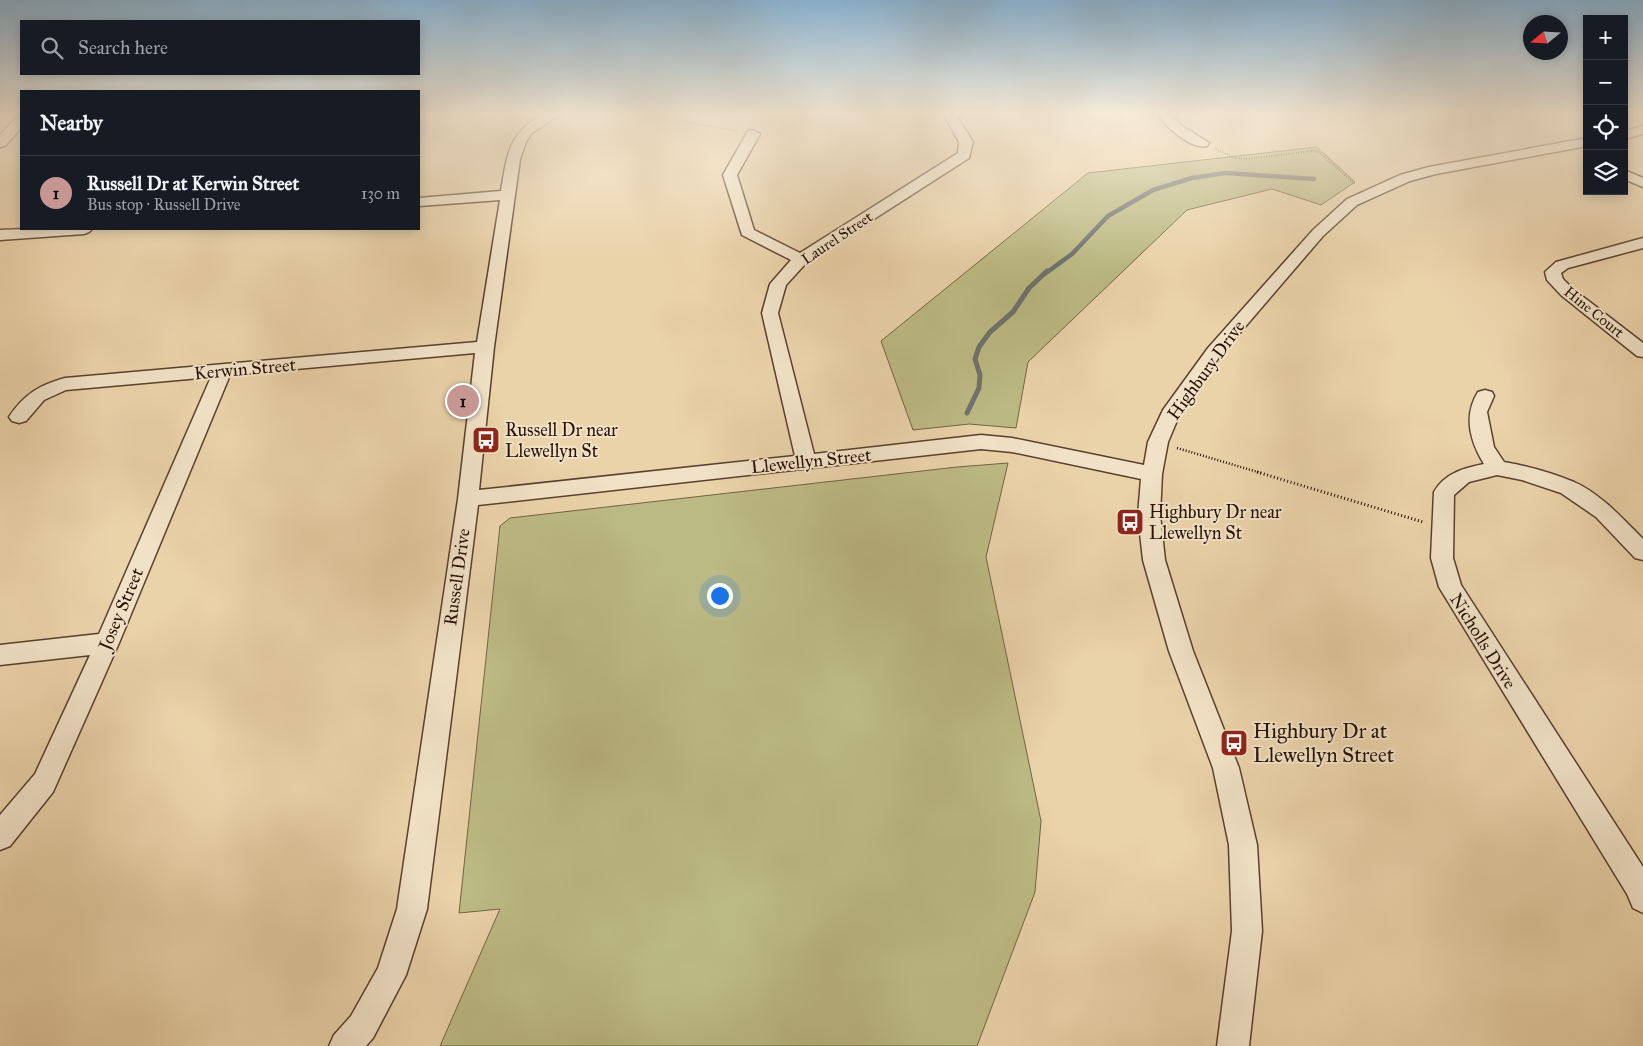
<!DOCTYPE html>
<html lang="en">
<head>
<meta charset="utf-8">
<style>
  :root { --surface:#171b24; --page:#20242c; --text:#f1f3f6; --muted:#9ea1a6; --line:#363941; --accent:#c59692 }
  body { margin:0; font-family:"IM FELL Great Primer",serif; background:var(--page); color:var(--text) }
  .controls { position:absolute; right:15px; top:15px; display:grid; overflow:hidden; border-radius:0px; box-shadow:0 2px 12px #0003 }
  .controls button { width:45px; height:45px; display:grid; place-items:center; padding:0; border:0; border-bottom:1px solid var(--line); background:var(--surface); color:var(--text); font:25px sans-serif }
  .compass { position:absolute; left:1523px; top:15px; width:45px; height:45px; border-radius:50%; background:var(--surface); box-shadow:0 2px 12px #0003; rotate:252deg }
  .you { position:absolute; left:719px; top:595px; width:18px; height:18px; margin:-12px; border:4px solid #fff; border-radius:50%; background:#1a73e8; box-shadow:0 0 0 8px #1a73e833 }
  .badge { display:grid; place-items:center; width:32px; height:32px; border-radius:50%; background:var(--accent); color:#111; font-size:16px; font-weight:700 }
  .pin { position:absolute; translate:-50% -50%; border:2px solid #fff; box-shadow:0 1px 5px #0006 }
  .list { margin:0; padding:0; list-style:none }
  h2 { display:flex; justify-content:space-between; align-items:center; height:65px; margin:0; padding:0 20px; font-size:21px }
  h2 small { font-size:16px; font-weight:400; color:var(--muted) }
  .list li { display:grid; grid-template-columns:32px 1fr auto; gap:15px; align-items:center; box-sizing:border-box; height:75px; padding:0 20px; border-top:1px solid var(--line) }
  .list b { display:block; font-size:19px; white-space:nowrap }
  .list p { margin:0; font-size:16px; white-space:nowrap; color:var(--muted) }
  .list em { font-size:16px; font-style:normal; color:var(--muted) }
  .icon { flex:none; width:28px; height:28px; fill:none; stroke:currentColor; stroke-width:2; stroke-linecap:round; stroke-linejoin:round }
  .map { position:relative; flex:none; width:1643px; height:1046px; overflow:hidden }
  .search { position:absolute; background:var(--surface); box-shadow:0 2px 12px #0003; left:20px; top:20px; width:400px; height:55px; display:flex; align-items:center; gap:12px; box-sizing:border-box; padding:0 18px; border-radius:0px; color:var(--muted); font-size:19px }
  .panel { position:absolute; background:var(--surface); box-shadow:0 2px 12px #0003; left:20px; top:90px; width:400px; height:140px; border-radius:0px }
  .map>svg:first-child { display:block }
</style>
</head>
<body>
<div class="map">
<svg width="1643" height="1046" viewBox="0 0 1643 1046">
  <rect width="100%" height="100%" fill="#ead2a9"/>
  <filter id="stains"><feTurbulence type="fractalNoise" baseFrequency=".004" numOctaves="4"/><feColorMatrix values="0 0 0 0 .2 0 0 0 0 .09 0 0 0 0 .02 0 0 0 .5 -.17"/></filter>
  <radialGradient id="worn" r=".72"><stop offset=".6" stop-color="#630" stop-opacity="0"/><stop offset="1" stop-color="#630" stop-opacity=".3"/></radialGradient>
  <g fill="#bcba84" stroke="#726444">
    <polygon points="1317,147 1355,182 1321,205 1272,189 1187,210 1028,362 1016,428 969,424 913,430 881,341 1088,173"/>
    <polygon points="1008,463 986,557 1041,821 1035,892 977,1046 440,1046 500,909 459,913 500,526 510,518 957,467"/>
  </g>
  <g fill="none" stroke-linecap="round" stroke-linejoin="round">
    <polyline stroke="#6e736e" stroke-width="4.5" points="1046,273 1072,254 1108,216 1153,190 1192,178 1226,173 1314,179"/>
    <polyline stroke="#6e736e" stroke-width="5" points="967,413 979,388 980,375 975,359 979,347 990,332 1013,312 1029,288 1047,271"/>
    <defs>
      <g id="minor">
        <path d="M546,113H562L532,133L526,142L520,159L494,347L479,490L795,456L762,313L770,284L791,260L742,235L723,175L748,131L753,130L760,134L737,175L754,230L800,253L958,153L959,142L943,113H955L973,142L969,158L807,262L786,285L778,313L814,454L981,435L1012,438L1144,465L1148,442L1163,410L1208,348L1313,230L1347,199L1400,175L1429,167L1587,138V146L1436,174L1410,181L1357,205L1323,236L1220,356L1181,411L1168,442L1162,474L1160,515L1165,560L1193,651L1239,768L1257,845L1262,931L1249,1046H1217L1232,931L1229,845L1213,768L1169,651L1143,560L1138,515L1141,479L1012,452L981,449L478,505L427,909L406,975L373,1038L366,1046H329L334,1035L351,1016L378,968L397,909L458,499L475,353L230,375L119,643L53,792L10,846L0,850V815L35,774L90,655L0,665V645L99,634L211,377L66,390L44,400L26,421L19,423L12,421L9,417C24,394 40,385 65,378L477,342L500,200L419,206V198L501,191C507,154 509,131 546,113Z"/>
        <path d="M1156,113H1169L1182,126L1209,143L1207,146C1190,150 1165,125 1156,113Z"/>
        <polygon points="21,117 21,128 5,146 0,147 0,135 16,118"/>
        <polygon points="1643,126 1643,134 1624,139 1624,131"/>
        <polygon points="1624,170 1643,178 1643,187 1624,179"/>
        <polygon points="24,229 92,229 89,232 84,234 0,240 0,230"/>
        <polygon points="1643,238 1643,248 1568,268 1561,273 1563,279 1573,289 1643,343 1643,357 1637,356 1561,295 1547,280 1545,272 1556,262"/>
        <path d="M1485,390L1492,392L1494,396L1487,412L1494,447L1504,462C1527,466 1552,473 1574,482C1601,494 1622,518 1643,539V560L1635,558L1596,517L1561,493L1522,480L1497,475L1469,482L1454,495L1453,558L1461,585L1643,867V913L1633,908L1627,894L1439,587L1431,558L1434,492C1445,473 1464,468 1484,464C1470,441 1463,416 1478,392Z"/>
      </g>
    </defs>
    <use href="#minor" stroke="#58402d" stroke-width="3"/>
    <g stroke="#270f04" stroke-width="2" stroke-dasharray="0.5 2" stroke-linecap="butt">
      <polyline points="658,113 679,121 738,131"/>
      <polyline points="1216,149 1235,158 1247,159 1312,151 1319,152 1355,184"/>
    </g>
    <polyline stroke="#270f04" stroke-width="2.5" stroke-dasharray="1 2" stroke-linecap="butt" points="1177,448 1261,473"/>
    <polyline stroke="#270f04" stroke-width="3" stroke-dasharray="1 2.5" stroke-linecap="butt" points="1257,472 1423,522"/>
    <use href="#minor" fill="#f1e2c7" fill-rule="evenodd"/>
  </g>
  <linearGradient id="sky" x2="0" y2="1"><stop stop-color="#8ab4d3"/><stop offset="0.44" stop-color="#f6ebd8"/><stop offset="1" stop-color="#f6ebd8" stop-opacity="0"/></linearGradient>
  <rect width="1643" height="259" fill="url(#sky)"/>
  <defs>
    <symbol id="bus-square" viewBox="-11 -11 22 22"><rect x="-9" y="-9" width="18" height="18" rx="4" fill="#8f2418" stroke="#f1e2c7"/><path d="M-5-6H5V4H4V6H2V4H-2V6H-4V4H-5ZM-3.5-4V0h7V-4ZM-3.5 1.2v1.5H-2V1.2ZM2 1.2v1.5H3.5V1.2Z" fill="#fff"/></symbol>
  </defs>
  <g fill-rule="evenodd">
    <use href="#bus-square" x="470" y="424" width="32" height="32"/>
    <use href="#bus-square" x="1114" y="506" width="32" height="32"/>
    <use href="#bus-square" x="1218" y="727" width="32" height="32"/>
  </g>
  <g text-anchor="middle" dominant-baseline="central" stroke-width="4" stroke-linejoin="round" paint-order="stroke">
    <g font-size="15" fill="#270f04" stroke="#f1e2c7">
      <text transform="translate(837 238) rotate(-34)">Laurel Street</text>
      <text transform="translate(1594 312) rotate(39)">Hine Court</text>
    </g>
    <g font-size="18" fill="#270f04" stroke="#f1e2c7">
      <text transform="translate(245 369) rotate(-5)">Kerwin Street</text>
      <text transform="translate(1206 370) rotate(-54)">Highbury Drive</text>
      <text transform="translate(811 461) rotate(-6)">Llewellyn Street</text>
      <text transform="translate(457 577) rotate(-82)">Russell Drive</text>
      <text transform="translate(121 609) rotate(-67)">Josey Street</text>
      <text transform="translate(1483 641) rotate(58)">Nicholls Drive</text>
    </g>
    <g font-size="18" fill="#270f04" stroke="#f1e2c7" text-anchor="start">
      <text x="505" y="430">Russell Dr near<tspan x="505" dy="21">Llewellyn St</tspan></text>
      <text x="1149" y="512">Highbury Dr near<tspan x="1149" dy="21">Llewellyn St</tspan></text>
    </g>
    <g font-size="21" fill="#270f04" stroke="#f1e2c7" text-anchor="start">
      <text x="1253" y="731">Highbury Dr at<tspan x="1253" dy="24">Llewellyn Street</tspan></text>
    </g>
  </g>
  <rect width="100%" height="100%" filter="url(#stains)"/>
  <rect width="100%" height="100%" fill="url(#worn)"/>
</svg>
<div class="controls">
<button>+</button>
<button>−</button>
<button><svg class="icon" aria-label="locate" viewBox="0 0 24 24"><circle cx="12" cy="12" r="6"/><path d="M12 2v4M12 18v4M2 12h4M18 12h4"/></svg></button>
<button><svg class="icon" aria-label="layers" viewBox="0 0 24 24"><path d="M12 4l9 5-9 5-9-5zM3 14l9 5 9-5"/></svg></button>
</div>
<svg class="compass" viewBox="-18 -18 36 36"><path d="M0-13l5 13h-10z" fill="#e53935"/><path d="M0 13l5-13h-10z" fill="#9ea1a6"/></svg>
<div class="you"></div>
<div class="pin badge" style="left:463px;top:401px">1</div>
<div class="search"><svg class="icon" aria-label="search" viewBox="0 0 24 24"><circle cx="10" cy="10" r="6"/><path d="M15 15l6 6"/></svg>Search here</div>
<section class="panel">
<h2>Nearby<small></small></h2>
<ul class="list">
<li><span class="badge">1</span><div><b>Russell Dr at Kerwin Street</b><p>Bus stop · Russell Drive</p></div><em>130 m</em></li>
</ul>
</section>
</div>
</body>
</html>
